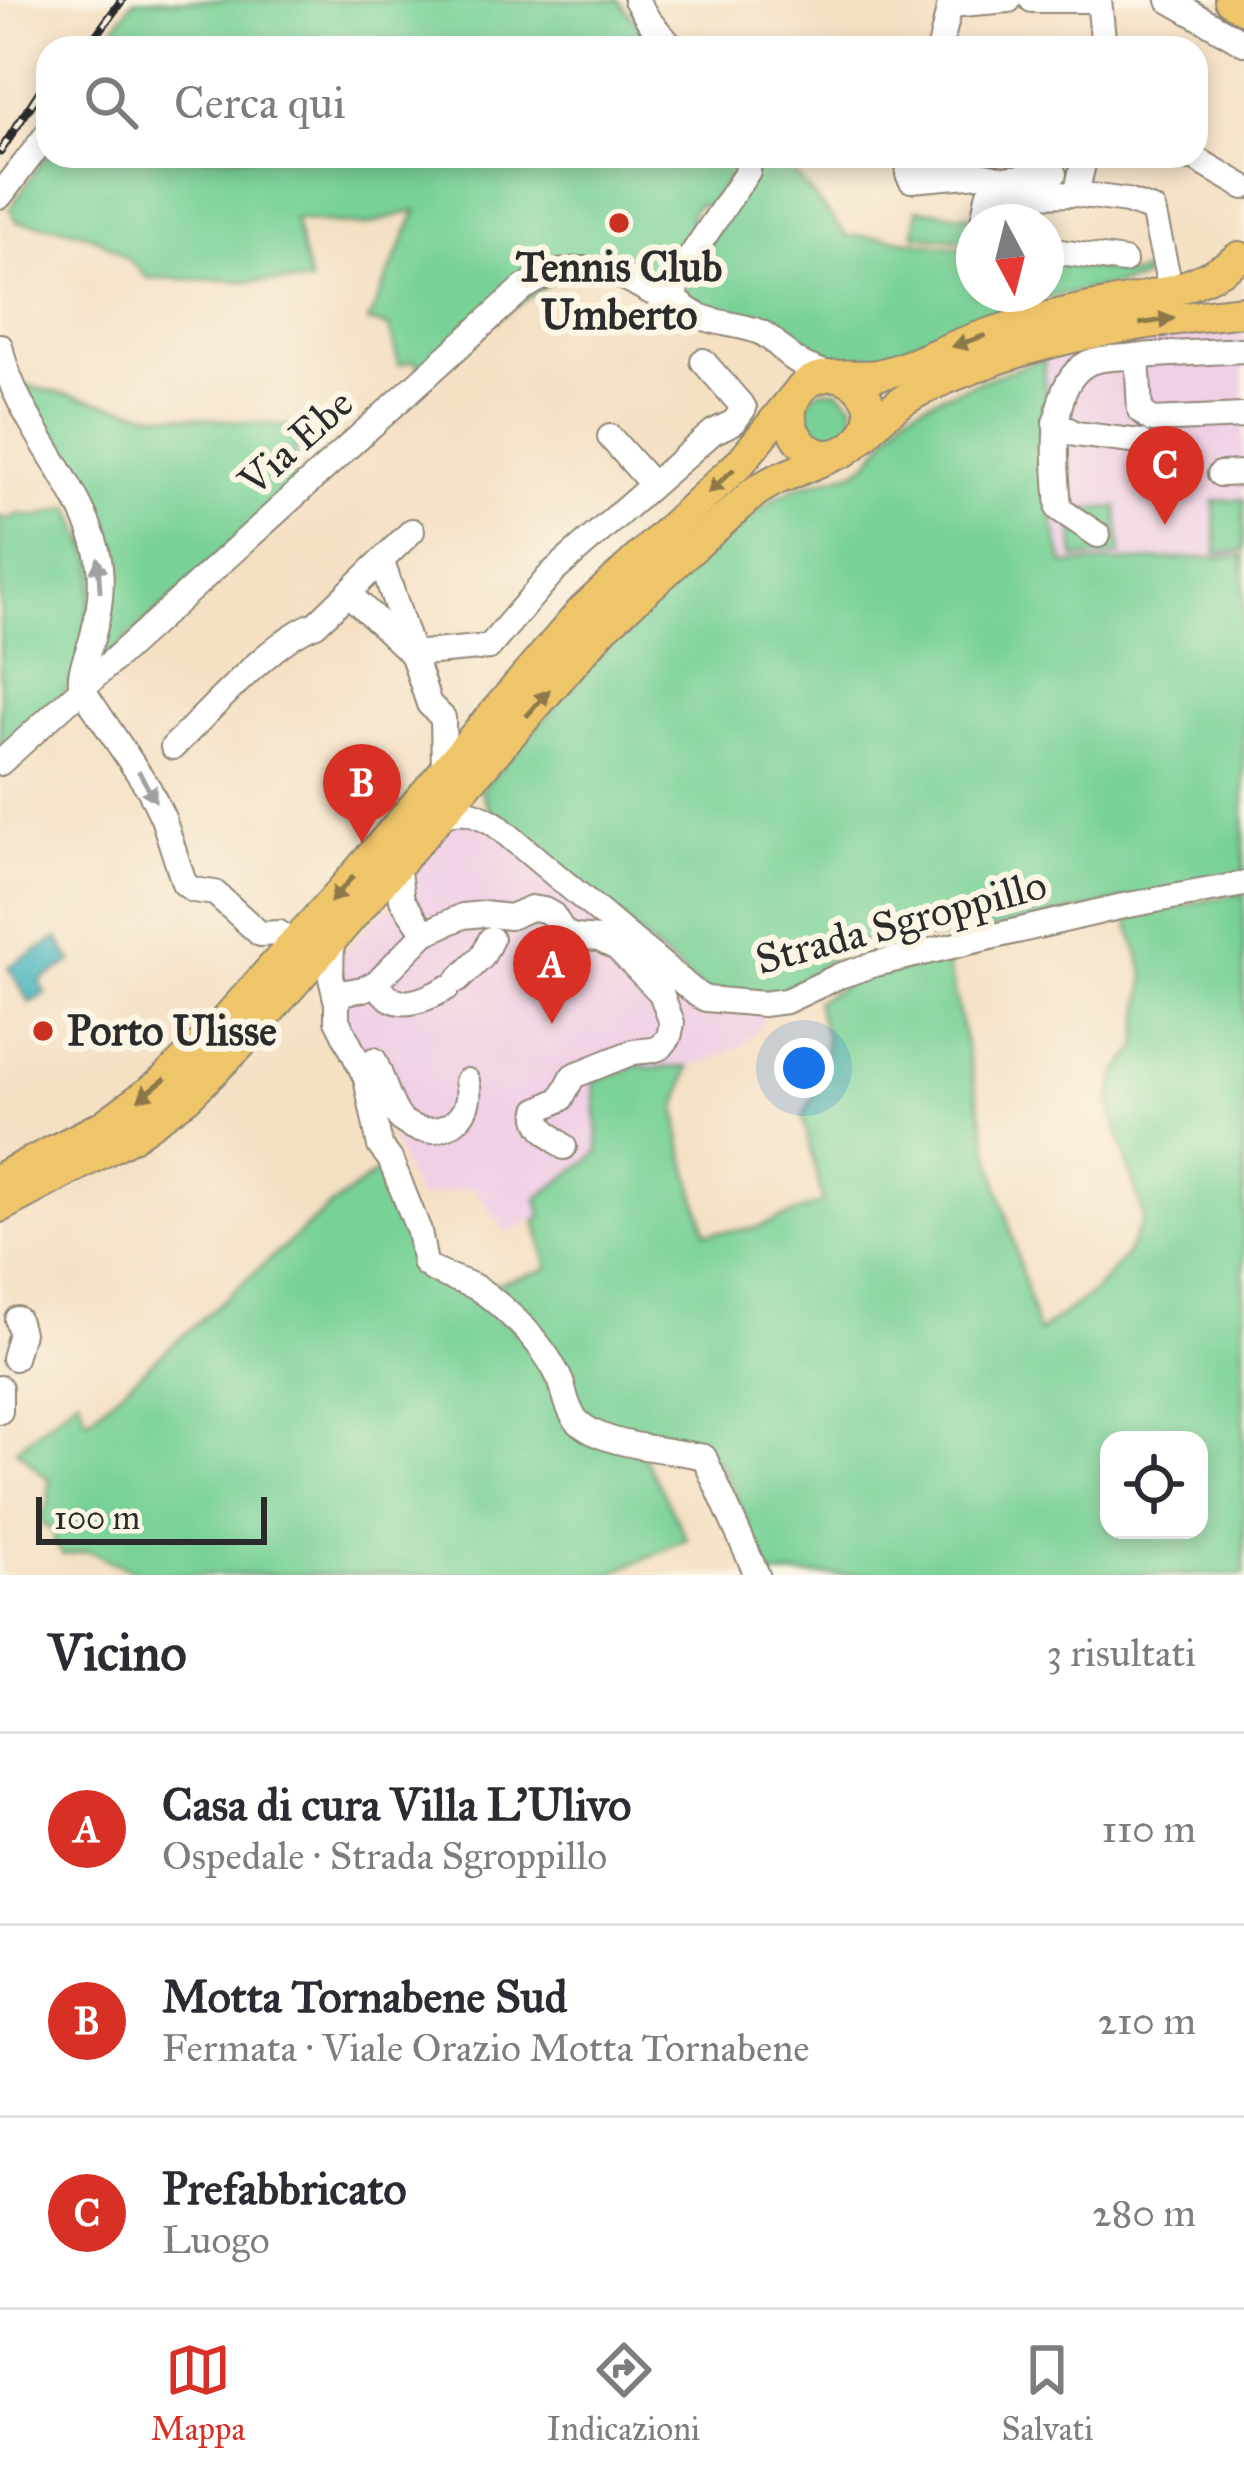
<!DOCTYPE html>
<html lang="it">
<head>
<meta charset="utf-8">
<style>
  :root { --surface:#fff; --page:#f2f2f3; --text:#2b2b33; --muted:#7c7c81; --line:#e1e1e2; --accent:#d93025 }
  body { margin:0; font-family:"IM FELL Great Primer",serif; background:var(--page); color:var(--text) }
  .controls { position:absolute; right:36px; bottom:36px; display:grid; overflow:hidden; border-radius:24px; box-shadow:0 6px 18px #0003 }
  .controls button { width:108px; height:108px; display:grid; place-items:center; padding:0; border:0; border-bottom:3px solid var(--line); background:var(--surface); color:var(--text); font:60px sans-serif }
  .compass { position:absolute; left:956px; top:204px; width:108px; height:108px; border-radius:50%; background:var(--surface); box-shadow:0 6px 18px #0003; rotate:173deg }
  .scale { position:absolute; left:36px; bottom:30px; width:231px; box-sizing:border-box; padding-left:12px; border:6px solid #2b2b2b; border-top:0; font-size:33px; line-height:42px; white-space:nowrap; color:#2b2b2b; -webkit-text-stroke:9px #fcf5e5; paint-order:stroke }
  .you { position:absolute; left:804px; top:1068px; width:42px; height:42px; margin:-30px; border:9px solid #fff; border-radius:50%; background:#1a73e8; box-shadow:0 0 0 18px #1a73e833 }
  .badge { display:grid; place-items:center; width:78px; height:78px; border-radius:50%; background:var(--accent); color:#fff; font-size:39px; font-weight:700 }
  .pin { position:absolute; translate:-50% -99px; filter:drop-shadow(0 3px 6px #0008) }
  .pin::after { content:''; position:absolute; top:63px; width:42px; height:36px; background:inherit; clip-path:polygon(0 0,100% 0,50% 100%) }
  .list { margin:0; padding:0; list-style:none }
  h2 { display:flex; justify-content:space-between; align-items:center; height:156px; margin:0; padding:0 48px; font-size:51px }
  h2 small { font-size:39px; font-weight:400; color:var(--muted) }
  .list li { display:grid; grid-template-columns:78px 1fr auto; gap:36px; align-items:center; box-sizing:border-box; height:192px; padding:0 48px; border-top:3px solid var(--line) }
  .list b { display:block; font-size:45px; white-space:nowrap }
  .list p { margin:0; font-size:39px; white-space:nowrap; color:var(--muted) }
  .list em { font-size:39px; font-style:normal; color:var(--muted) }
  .icon { flex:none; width:66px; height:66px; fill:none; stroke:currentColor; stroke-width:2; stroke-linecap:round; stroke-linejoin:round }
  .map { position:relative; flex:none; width:1244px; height:1575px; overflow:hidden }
  .search { position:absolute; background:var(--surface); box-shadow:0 6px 18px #0003; left:36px; right:36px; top:36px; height:132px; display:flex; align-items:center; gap:30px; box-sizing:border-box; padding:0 42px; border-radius:36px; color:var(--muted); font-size:45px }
  .sheet { height:732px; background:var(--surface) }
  nav { display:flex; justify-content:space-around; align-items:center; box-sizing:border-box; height:168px; border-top:3px solid var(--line); background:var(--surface); font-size:33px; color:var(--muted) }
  nav a { display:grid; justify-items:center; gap:6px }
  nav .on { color:var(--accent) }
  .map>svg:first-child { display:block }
</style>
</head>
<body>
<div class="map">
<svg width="1244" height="1575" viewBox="0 0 1244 1575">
  <rect width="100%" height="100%" fill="#fcf5e5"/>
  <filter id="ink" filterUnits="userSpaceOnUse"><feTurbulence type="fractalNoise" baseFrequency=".00833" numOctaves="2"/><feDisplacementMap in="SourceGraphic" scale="24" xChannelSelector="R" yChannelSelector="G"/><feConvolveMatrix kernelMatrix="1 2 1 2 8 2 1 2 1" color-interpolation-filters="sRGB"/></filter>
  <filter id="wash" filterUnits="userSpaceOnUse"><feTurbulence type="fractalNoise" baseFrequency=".004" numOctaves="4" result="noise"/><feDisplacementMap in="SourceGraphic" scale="48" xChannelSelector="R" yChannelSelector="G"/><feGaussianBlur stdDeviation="2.7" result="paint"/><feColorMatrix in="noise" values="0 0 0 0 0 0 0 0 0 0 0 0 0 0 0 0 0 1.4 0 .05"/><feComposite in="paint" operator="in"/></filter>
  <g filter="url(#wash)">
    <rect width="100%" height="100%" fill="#f4e0c3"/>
    <g fill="#f0d0e5">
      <polygon points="1227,328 1244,328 1244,556 1064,565 1050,509 1044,358 1061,355 1065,357 1070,352 1134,341"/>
      <polygon points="467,814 768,1010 759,1027 743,1045 721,1056 689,1067 652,1068 637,1065 599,1152 537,1199 542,1217 506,1232 473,1187 417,1199 348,1036 339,958 385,907 395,908 405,882 459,816"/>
    </g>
    <g fill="#78d197" stroke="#527e61" stroke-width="3" fill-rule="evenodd">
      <polygon points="134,0 618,0 658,48 99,48"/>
      <path d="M48,152V156H738L737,164L709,208L698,204L689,217L698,226L656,286L583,260L420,373L416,360L399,365L389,327L368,322L417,210L364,226L294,219L310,283L147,278C107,235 76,226 18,222L10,209Z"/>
      <polygon points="760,156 779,156 847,236 880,237 974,250 974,294 1046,294 1046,261 1133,274 1145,271 1145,276 1141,280 1045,298 961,324 865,363 846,364 816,359 726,313 689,300 684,282"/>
      <polygon points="917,209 971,216 968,241 914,235"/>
      <polygon points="1044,358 1050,509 1064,564 1244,556 1244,875 959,936 850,942 836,949 832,959 781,993 708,994 489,809 481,790 622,631 738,525 775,498 802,485 853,472 868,463 906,412 946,394"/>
      <polygon points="18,384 149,413 297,427 293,488 90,673 88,510 102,502 90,480 76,487"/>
      <polygon points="819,390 838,390 852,403 855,422 844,438 817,442 800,411"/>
      <polygon points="1244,499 1244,551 1217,553 1214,501"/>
      <polygon points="71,507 94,566 83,660 62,696 0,753 0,516 8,520 18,514 35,517"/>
      <polygon points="1117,507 1121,555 1075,558 1072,510"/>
      <path d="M1244,893V1575H768L731,1485L717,1460L647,1445L580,1416L488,1286L548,1269L536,1220L542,1217L537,1199L599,1152L594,1082L637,1065L652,1068L689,1067L677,1109L681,1143L706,1233L753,1229L823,1202L803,1117L824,1073L826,1038L816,1001L868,973L946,956L993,1166L1038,1333L1095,1291L1126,1255L1144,1218L1110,1105L1117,1073L1138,1048L1145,974L1126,916ZM1109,1440H1199V1530H1109Z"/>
      <path d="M388,1164L414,1235L413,1267L431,1278L472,1291L531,1344L563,1411L644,1457L687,1539L608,1575H142L90,1551L63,1555L54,1541V1532L45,1525L42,1518L50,1500L48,1491L50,1480C36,1471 29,1458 16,1449L78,1397L87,1420L326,1210Z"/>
    </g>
    <polygon fill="#44b4bc" stroke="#387074" stroke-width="3" points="58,938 72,962 40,981 46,994 30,1003 8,967"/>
  </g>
  <g filter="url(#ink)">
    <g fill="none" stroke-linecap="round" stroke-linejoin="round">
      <defs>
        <g id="minor">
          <polyline points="636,0 649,21 673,48"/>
          <polyline points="1032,0 1087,0"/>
          <polyline points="1099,0 1104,48"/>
          <polyline points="1169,0 1244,43"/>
          <polyline points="940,48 950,5 1009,0"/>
          <path d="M749,156L748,171L677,277L675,297C695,325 731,321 760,332C772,337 780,348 790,356C802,366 817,371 833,375"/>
          <polyline points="913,156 908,174 911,180 980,174 1003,179 1054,174"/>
          <polyline points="1085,156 1076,194 1127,201 1153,210 1168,277"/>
          <polyline points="1181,156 1196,159 1244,187"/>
          <polyline points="0,196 48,133"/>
          <polyline points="983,222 988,196 1076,194"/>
          <polyline points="1046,250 1124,261"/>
          <path d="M0,346C15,420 78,479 97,550C104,577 100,609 93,635C89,653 77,671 82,689L149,789L163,818L184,883L193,890L215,893L260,934L279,933L292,945"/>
          <polyline points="1244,350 1137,356 1140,410 1152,420 1244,416"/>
          <polyline points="1055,423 1076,434 1140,442"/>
          <polyline points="610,437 652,484"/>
          <polyline points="1220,474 1244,473"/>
          <path d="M1098,535L1059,509C1057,469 1044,386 1088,363C1101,357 1123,358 1137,356"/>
          <polyline points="382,562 429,704 443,718 444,771"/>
          <polyline points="349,594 412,654 489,647 552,573 713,432 734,422 744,408 703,361"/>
          <path d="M173,747C207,714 274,638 316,624L412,531"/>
          <path d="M0,763L523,288C558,266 593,262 631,281C646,289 657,298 675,297"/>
          <path d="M441,815C463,808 475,812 495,824L698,995L706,999L763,1004L786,1001L839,976L875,964L1123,906L1244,884"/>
          <polyline points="397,865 402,900 425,933"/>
          <path d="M332,939L331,978L337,1003V1020L366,1078L380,1146L390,1159L419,1231L425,1264C441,1277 458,1278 475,1287C490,1295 506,1311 518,1322C535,1338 552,1361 561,1382C565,1394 567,1407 574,1417C596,1447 671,1449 704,1457L757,1575"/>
          <polyline points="458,980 482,957 491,939"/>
          <path d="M376,983C394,1014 421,1002 447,988"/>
          <path d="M335,994L363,989L376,983L425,933L463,916L483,914L510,917L531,908L544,910L553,915L564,933L575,937L599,939L617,948L661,993L672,1023L669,1037L661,1047L653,1050L633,1052L573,1076L561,1099L538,1110C535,1126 553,1137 564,1147"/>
          <path d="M374,1060C382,1076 391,1113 404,1122C433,1143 477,1122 467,1081"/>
          <polyline points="14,1358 21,1333 17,1319"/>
          <polyline points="0,1388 0,1411"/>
        </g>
        <g id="major">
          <polyline points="1230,0 1244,9"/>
          <path d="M842,377C915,410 828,495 795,433C788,419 790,403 799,391C817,367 851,379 876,375C909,369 939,351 971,340C1005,328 1040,318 1076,311C1132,299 1193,294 1239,257"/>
          <path d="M864,436C893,399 931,384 973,368C1061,333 1151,321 1244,311"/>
          <polyline points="0,1178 104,1125 160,1084 219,1027 343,889 581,612 740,463 797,393"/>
          <polyline points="0,1207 129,1138 187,1097 239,1046 604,627 756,491 773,481 845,451"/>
        </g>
      </defs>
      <use href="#minor" stroke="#908677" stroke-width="28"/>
      <use href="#major" stroke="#908677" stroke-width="34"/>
      <use href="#minor" stroke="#fff" stroke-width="24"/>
      <use href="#major" stroke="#eec569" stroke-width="30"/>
      <defs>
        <g id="rail">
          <polyline points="87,48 122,0"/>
          <polyline points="0,152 48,79"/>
        </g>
      </defs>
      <use href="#rail" stroke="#2b2b2b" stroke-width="9"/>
      <use href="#rail" stroke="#fcf5e5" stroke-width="4.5" stroke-dasharray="14" stroke-linecap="butt"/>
    </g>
    <defs><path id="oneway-solid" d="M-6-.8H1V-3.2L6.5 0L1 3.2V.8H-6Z" transform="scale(3)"/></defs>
    <g fill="#8c784a">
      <use href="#oneway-solid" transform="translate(1157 321) rotate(-9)"/>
      <use href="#oneway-solid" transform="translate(969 341) rotate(161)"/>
      <use href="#oneway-solid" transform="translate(721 481) rotate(137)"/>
      <use href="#oneway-solid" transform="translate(538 703) rotate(-49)"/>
      <use href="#oneway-solid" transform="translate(342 889) rotate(131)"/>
      <use href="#oneway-solid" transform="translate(152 1089) rotate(142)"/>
    </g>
    <g fill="#a0a0a0">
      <use href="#oneway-solid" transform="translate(99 575) rotate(-94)"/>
      <use href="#oneway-solid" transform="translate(147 786) rotate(61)"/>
    </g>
  </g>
  <g fill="#c8321e" stroke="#fcf5e5" stroke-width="4.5">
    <circle cx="619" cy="223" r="12"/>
    <circle cx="43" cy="1031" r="12"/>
  </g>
  <g text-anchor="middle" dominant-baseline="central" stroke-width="12" stroke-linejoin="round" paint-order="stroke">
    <g font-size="42" font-weight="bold" fill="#2b2b2b" stroke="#fcf5e5">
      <text x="619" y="267">Tennis Club<tspan x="619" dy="48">Umberto</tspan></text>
      <text x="67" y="1031" text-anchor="start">Porto Ulisse</text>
    </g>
    <g font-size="42" fill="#2b2b2b" stroke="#fcf5e5">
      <text transform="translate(296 442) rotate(-42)">Via Ebe</text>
      <text transform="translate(901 922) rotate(-15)">Strada Sgroppillo</text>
    </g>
  </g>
</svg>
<div class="controls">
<button><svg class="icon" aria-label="locate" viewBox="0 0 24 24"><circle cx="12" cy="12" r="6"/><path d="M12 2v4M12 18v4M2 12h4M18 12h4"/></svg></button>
</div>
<svg class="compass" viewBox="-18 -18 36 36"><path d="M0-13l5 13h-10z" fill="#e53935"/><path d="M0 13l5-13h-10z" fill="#7c7c81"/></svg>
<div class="scale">100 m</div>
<div class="you"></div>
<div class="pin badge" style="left:552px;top:1024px">A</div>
<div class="pin badge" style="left:362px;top:843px">B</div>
<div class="pin badge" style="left:1165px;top:525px">C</div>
<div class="search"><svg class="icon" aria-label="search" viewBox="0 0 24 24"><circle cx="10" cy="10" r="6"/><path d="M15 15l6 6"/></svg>Cerca qui</div>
</div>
<section class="sheet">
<h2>Vicino<small>3 risultati</small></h2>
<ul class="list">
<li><span class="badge">A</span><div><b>Casa di cura Villa L'Ulivo</b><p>Ospedale · Strada Sgroppillo</p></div><em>110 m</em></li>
<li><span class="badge">B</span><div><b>Motta Tornabene Sud</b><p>Fermata · Viale Orazio Motta Tornabene</p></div><em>210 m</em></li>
<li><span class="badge">C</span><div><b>Prefabbricato</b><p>Luogo</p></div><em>280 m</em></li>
</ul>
</section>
<nav>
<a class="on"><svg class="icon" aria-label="map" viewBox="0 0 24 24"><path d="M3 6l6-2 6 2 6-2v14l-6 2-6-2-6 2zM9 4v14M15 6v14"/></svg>Mappa</a>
<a><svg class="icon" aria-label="directions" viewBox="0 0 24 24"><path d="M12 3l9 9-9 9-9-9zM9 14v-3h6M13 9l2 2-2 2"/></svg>Indicazioni</a>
<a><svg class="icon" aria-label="saved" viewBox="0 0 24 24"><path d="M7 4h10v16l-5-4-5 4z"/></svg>Salvati</a>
</nav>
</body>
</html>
